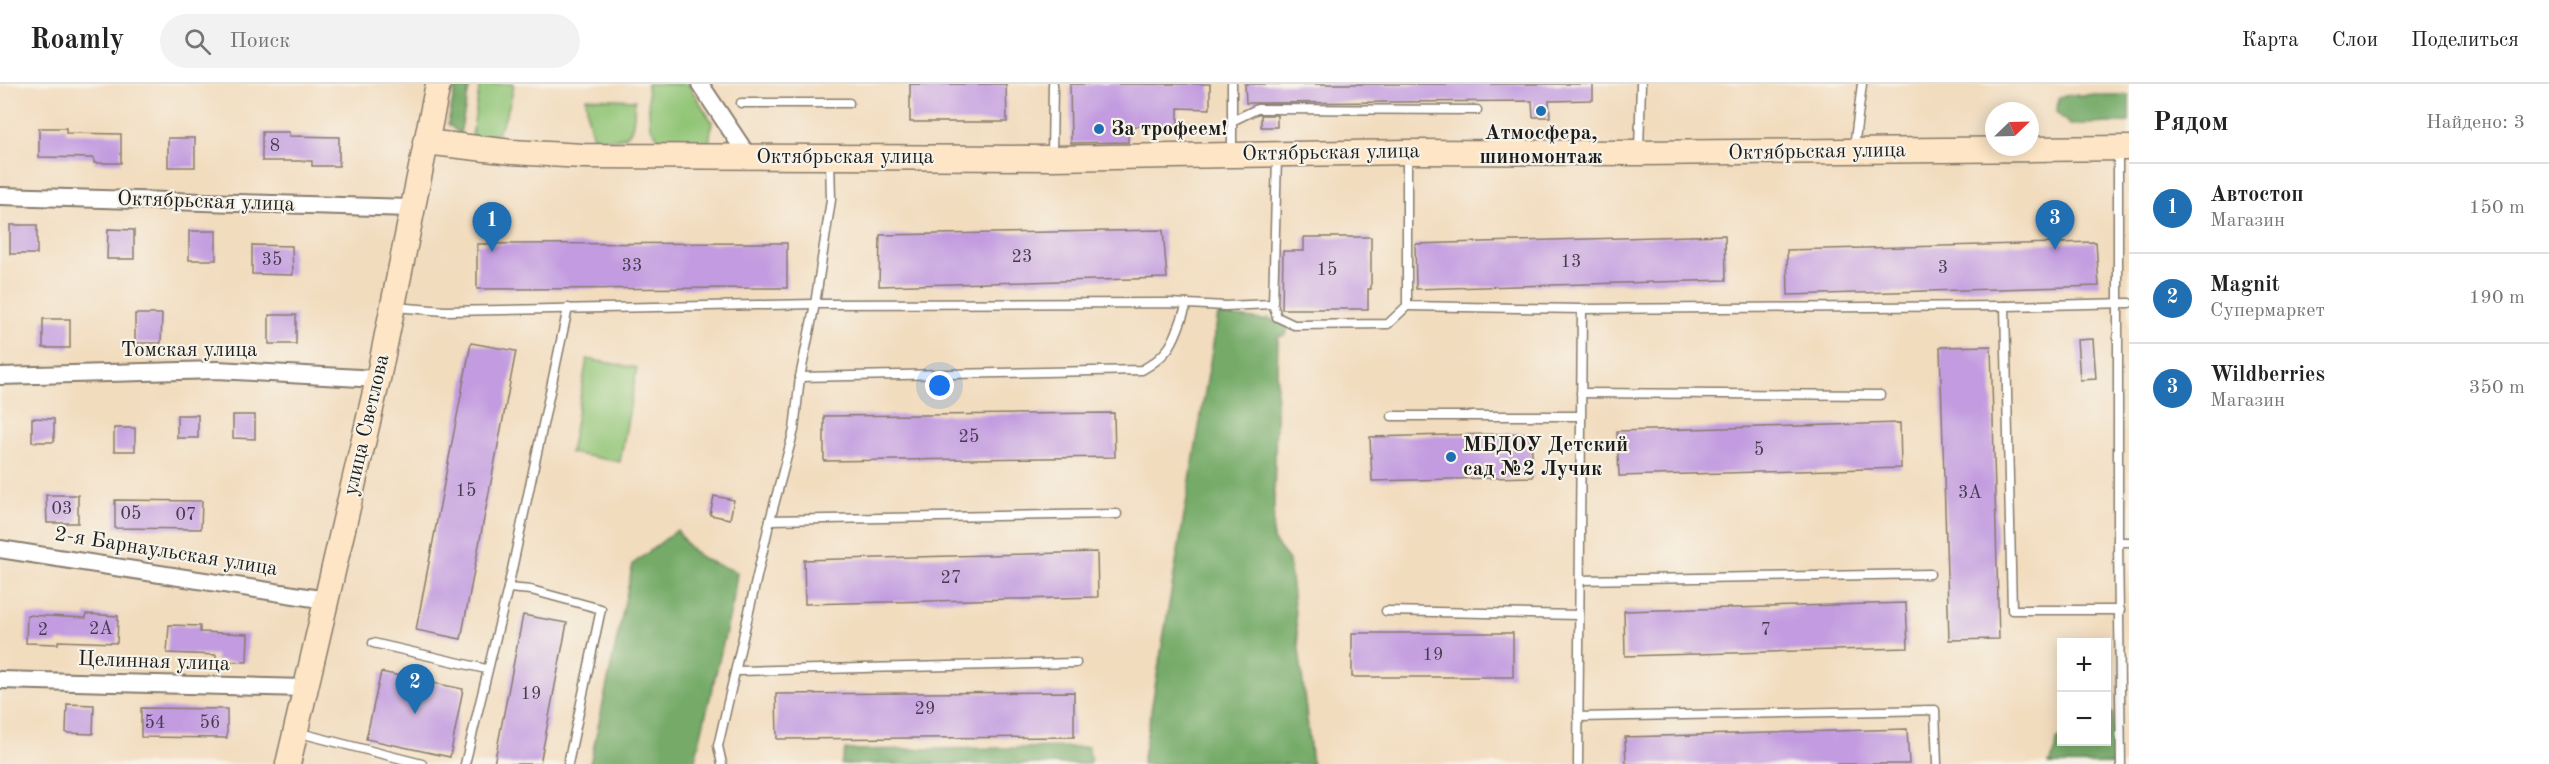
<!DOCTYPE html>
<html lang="ru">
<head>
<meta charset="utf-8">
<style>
  :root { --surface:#fff; --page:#f2f2f2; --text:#222; --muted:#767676; --line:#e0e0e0; --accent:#1f6fb2 }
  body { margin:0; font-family:"Old Standard TT",serif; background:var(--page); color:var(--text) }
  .controls { position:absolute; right:18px; bottom:18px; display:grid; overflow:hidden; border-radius:0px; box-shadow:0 3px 15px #0003 }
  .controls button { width:54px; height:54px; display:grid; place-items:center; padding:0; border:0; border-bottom:2px solid var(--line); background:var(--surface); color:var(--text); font:30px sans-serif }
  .compass { position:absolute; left:1985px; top:18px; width:54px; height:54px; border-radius:50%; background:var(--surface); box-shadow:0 3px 15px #0003; rotate:67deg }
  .you { position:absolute; left:940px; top:302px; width:21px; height:21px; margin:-15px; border:4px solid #fff; border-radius:50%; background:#1a73e8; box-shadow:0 0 0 9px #1a73e833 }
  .badge { display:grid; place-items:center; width:39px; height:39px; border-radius:50%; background:var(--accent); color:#fff; font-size:20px; font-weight:700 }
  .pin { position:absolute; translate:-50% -50px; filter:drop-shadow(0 2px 3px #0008) }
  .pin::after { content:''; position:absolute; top:32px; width:21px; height:18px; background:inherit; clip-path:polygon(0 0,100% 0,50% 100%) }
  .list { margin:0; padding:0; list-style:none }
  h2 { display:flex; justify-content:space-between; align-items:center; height:78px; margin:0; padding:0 24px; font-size:26px }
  h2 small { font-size:20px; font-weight:400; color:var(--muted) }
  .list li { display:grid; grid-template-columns:39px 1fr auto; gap:18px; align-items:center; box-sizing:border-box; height:90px; padding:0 24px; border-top:2px solid var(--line) }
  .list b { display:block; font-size:22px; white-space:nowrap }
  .list p { margin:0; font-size:20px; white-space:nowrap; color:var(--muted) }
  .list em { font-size:20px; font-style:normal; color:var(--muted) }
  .icon { flex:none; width:33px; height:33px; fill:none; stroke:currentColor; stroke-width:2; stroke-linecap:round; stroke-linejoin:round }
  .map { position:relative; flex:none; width:2129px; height:680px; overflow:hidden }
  header { display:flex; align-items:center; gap:36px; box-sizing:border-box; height:84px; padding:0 30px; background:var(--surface); border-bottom:2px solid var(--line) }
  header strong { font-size:28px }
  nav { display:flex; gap:33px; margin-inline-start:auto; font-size:21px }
  .search { width:420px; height:54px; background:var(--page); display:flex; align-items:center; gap:15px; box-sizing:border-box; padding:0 21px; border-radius:33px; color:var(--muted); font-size:22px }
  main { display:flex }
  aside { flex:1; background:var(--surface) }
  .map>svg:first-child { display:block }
</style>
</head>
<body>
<header>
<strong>Roamly</strong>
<div class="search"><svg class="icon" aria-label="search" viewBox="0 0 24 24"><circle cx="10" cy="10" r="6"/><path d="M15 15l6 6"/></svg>Поиск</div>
<nav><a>Карта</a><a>Слои</a><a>Поделиться</a></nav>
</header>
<main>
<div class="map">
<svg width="2129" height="680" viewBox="0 0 2129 680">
  <rect width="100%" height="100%" fill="#f7f3e8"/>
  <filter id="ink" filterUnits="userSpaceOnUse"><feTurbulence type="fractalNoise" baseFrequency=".0167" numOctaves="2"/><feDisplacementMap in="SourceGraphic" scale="12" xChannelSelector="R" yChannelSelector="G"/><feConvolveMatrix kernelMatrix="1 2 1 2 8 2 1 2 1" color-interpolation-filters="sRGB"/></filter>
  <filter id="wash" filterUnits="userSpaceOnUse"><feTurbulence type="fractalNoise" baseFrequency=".008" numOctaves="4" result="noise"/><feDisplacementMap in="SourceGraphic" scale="24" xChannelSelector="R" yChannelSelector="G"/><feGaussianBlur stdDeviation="1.35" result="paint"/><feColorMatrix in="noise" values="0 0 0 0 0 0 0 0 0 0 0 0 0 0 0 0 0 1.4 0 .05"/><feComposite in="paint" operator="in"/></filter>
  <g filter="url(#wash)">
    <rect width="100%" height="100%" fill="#f2dcbe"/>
    <g fill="#91c576" stroke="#567049" stroke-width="1.5">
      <path d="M480,0H514C511,19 507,33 498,49L481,54L472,52Z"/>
      <polygon points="647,0 688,0 712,38 709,60 660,57 650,42"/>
      <path d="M586,14L635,16C633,54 632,57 593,54L588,34Z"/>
      <polygon points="587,275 637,284 620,378 570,369"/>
    </g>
    <g fill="#74aa67" stroke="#486342" stroke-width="1.5">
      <polygon points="456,0 470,0 460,50 448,40"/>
      <polygon points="2066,11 2129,11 2129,38 2070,41 2057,29 2058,14"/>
      <polygon points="1218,231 1264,236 1268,234 1288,244 1286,251 1278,253 1273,456 1289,476 1312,680 1142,680"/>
      <path d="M677,446C695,476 706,476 737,488L733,518L694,680H590L633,480Z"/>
      <polygon points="2107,627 2113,630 2114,680 2049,680 2056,666 2057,656 2061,653 2062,658 2106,658"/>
      <polygon points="1088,663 1091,675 1089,680 841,680 845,666"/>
    </g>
    <g id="blocks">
      <g fill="#c29be0">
        <polygon points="910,0 1006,0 1007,38 910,38"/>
        <polygon points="1070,0 1210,0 1210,25 1178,24 1178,43 1128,42 1128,58 1071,59"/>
        <polygon points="1245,0 1593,0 1593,16 1549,17 1550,33 1533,33 1532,17 1246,19"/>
        <rect x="1261" y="31" width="16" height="12"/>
        <polygon points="39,44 66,44 66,49 121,50 121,79 94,79 94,74 39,73"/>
        <polygon points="262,48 289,48 289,52 339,53 339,82 312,82 312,77 262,77"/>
        <rect x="168" y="54" width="27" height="29"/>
        <rect x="10" y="141" width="27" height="29"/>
        <polygon points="108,145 134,146 134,175 107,175"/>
        <polygon points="1163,146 1167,194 879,202 880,151"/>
        <rect x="189" y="147" width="27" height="29"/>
        <polygon points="1725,151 1726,196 1416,205 1415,160"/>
        <polygon points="1304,153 1371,153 1371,205 1368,205 1368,225 1282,225 1283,167 1304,167"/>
        <polygon points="2096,158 2099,202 1788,211 1787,166"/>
        <polygon points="787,159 787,204 477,205 477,160"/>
        <polygon points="252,161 292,162 293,191 252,190"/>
        <polygon points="135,230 162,230 161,259 135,259"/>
        <rect x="269" y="231" width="27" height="29"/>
        <rect x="43" y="235" width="27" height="29"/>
        <polygon points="2093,255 2096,295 2080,296 2077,256"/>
        <polygon points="471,259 516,267 461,555 416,546"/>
        <polygon points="1991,262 1999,555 1949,556 1940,263"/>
        <polygon points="1114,329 1115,373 824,377 824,332"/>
        <rect x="177" y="331" width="21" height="23"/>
        <polygon points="233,331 255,331 255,355 233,354"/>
        <polygon points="32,334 54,335 54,358 32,358"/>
        <polygon points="1900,339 1901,384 1619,392 1617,347"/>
        <rect x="114" y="344" width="21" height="23"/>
        <polygon points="1531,349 1533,393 1372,397 1370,353"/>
        <polygon points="46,411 78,411 78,439 47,439"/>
        <polygon points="714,412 734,416 730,435 710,431"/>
        <polygon points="115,416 202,417 201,445 115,444"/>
        <polygon points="1097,468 1098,513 805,520 804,476"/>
        <polygon points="1906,519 1908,564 1625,572 1624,527"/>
        <polygon points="86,530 118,532 117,559 58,557 58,560 26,559 27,531 86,534"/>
        <polygon points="523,531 567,539 540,680 494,680"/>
        <polygon points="169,541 200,542 200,548 248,550 247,578 216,577 216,571 167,569"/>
        <rect x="1352" y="549" width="161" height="44"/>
        <polygon points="381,588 463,605 450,673 366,655"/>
        <polygon points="1074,608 1074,653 777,655 776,610"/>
        <polygon points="67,620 94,621 93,650 66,649"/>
        <polygon points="141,624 227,625 227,654 141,653"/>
        <polygon points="1907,645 1909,680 1626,680 1625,653"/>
      </g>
    </g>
  </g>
  <g filter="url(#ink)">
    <use href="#blocks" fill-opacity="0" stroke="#877c6d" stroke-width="1.5"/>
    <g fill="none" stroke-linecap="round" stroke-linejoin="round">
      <defs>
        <g id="lane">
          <polyline points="741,19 849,19"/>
          <polyline points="1232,37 1257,25 1477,26"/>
          <polyline points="1854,64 1862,0"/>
          <polyline points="2118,65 2118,458 2121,680"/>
          <polyline points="1639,66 1641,0"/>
          <polyline points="1232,70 1232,0"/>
          <polyline points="1407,71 1407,222 1582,225 2005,222 2129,219"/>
          <polyline points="1052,72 1053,0"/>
          <polyline points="1277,73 1273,220 1277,233 1294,241 1388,240 1407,222"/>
          <polyline points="2005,222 2012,526 2120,526"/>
          <polyline points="394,223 445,227 815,220 1169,219 1225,222 1273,220"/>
          <path d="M800,293L1142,286C1174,268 1175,253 1187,220"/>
          <polyline points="1581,309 1880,311"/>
          <polyline points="1392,332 1580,332"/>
          <polyline points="770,436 1117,430"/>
          <polyline points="2118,458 2129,458"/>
          <polyline points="1580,496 1930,490"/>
          <polyline points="508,504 531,506 601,525 568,680"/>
          <polyline points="1386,527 1579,531"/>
          <polyline points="373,559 486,585"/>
          <polyline points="736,587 1076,579"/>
          <polyline points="1578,633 1935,626 1937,680"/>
          <polyline points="296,648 422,680"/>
          <polyline points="465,680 508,504 568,224"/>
          <polyline points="722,680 718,662 770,436 794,346 800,293 815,220 831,116 830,75"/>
          <polyline points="1578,680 1582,225"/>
        </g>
        <g id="street">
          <polyline points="700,0 748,72"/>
          <polyline points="0,112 411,124"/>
          <polyline points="0,292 217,286 378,295"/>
          <polyline points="0,465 326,516"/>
          <polyline points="0,596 306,604"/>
        </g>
        <g id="secondary">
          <polyline points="425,58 512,68 583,72 830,73 1052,74 1407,68 1639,69 2129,64"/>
          <polyline points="288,680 378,295 438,0"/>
        </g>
      </defs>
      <use href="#lane" stroke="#877c6d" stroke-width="11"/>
      <use href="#street" stroke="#877c6d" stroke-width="20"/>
      <use href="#secondary" stroke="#877c6d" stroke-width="27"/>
      <use href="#lane" stroke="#fff" stroke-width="8"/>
      <use href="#street" stroke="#fff" stroke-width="16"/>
      <use href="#secondary" stroke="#fde5c5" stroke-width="24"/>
    </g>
  </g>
  <g fill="#1f6fb2" stroke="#f7f3e8" stroke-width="2">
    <circle cx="1541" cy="27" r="6"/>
    <circle cx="1099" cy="45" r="6"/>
    <circle cx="1451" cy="373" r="6"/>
  </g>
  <g text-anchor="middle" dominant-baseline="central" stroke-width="4.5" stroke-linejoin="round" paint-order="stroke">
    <g font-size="18" fill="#463c4d">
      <text x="275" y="62">8</text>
      <text x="1022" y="173">23</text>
      <text x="272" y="176">35</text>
      <text x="1571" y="178">13</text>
      <text x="632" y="182">33</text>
      <text x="1943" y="184">3</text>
      <text x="1327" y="186">15</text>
      <text x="969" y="353">25</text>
      <text x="1759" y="366">5</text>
      <text x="466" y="407">15</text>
      <text x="1970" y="409">3А</text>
      <text x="62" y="425">03</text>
      <text x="131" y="430">05</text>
      <text x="186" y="431">07</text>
      <text x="951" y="494">27</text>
      <text x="101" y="545">2А</text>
      <text x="43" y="546">2</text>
      <text x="1766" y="546">7</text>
      <text x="1433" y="571">19</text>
      <text x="531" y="610">19</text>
      <text x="925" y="625">29</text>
      <text x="155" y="639">54</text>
      <text x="210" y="639">56</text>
    </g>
    <g font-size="21" font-weight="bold" fill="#1c1c1c" stroke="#f7f3e8" text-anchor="start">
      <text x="1111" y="45">За трофеем!</text>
      <text x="1541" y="49" text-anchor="middle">Атмосфера,<tspan x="1541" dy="24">шиномонтаж</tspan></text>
      <text x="1463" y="361">МБДОУ Детский<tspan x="1463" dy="24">сад №2 Лучик</tspan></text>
    </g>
    <g font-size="21" fill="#1c1c1c" stroke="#f7f3e8">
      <text transform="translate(1817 68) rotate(-1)">Октябрьская улица</text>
      <text transform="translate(1331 69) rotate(-1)">Октябрьская улица</text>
      <text x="845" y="73">Октябрьская улица</text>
      <text transform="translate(206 118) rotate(2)">Октябрьская улица</text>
      <text x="189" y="266">Томская улица</text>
      <text transform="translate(367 341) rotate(-77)">улица Светлова</text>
      <text transform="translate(166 468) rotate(9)">2-я Барнаульская улица</text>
      <text transform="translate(154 578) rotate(2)">Целинная улица</text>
    </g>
  </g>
</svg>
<div class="controls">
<button>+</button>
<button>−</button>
</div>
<svg class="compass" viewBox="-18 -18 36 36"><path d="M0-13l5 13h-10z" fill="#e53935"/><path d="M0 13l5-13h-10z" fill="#767676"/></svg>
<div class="you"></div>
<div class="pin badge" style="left:492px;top:168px">1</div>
<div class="pin badge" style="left:415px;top:630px">2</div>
<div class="pin badge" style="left:2055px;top:166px">3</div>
</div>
<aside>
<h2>Рядом<small>Найдено: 3</small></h2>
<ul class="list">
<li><span class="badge">1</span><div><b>Автостоп</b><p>Магазин</p></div><em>150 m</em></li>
<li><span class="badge">2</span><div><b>Magnit</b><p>Супермаркет</p></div><em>190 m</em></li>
<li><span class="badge">3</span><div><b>Wildberries</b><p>Магазин</p></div><em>350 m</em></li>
</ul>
</aside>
</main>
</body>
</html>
